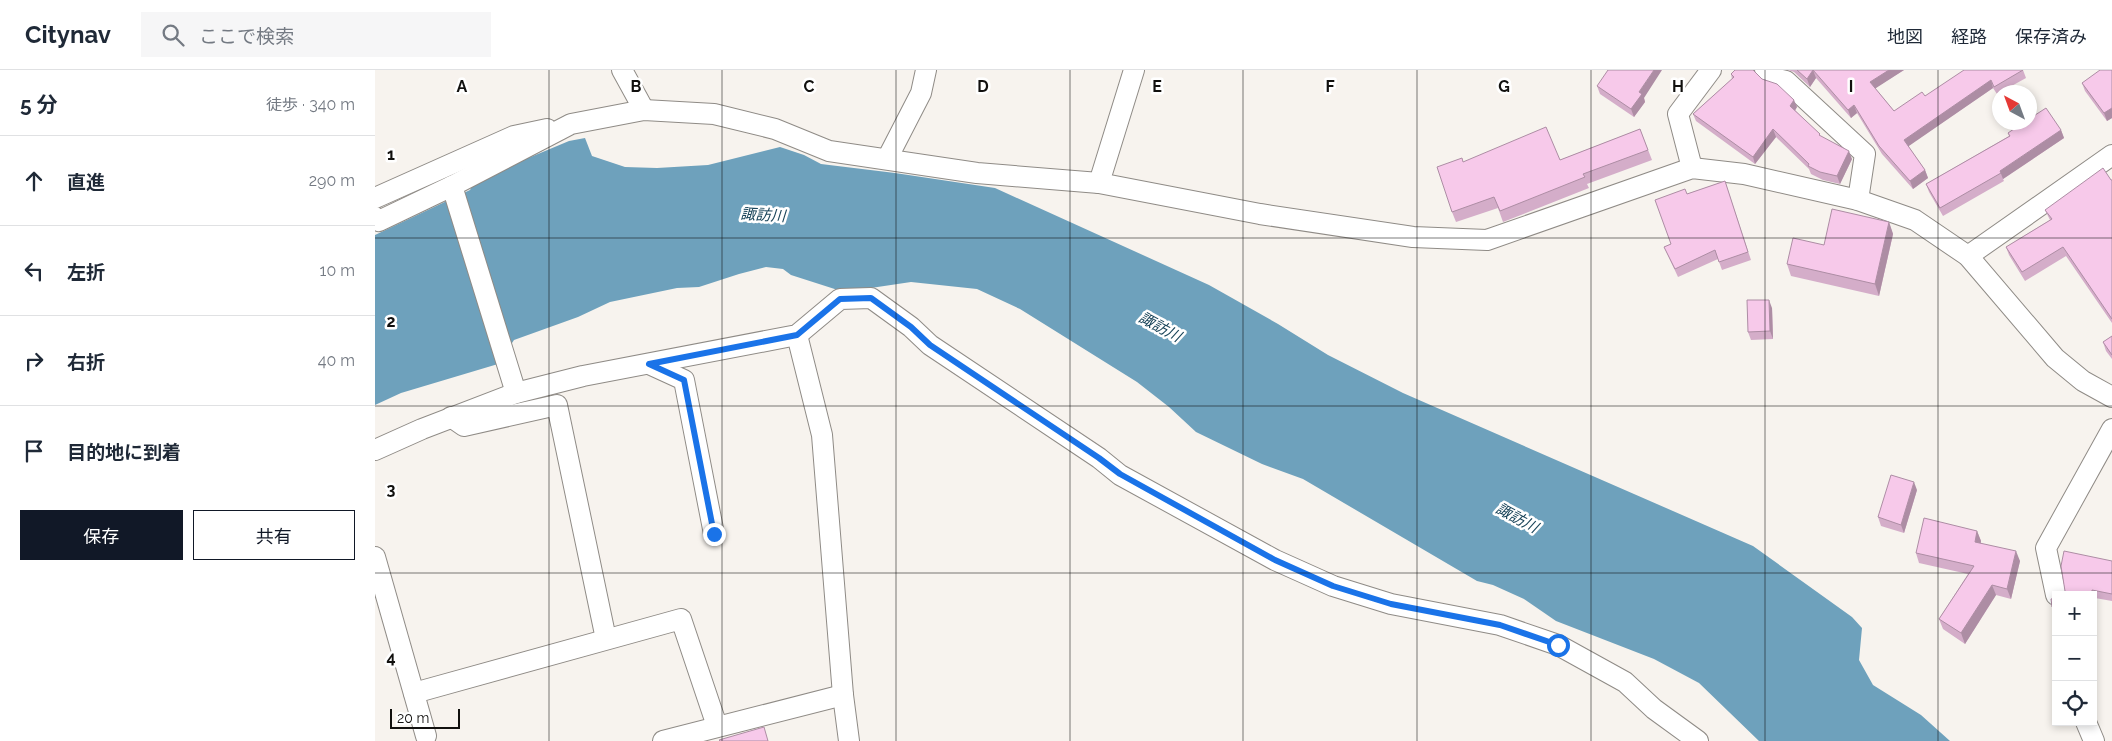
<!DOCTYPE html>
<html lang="ja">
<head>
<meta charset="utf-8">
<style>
  :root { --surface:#fff; --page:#f6f6f7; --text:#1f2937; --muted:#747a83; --line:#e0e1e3; --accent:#111827 }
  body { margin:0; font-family:Raleway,"Noto Sans JP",sans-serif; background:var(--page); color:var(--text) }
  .controls { position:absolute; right:15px; bottom:15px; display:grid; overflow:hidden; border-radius:0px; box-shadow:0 2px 8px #0003 }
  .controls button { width:45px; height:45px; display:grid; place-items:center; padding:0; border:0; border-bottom:1px solid var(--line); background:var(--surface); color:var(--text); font:25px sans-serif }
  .compass { position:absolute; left:1617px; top:15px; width:45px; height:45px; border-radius:50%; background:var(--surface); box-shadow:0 2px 8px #0003; rotate:319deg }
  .scale { position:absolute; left:15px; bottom:12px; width:70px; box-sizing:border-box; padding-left:5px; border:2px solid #11100e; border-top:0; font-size:14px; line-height:18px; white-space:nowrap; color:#11100e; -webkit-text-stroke:4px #fff; paint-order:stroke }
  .stop { position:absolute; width:15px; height:15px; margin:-11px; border:4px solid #1a73e8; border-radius:50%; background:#fff }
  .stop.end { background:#1a73e8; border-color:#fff; box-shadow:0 1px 5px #0008 }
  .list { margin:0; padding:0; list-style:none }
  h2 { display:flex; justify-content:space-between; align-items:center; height:65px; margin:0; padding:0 20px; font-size:21px }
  h2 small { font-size:16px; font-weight:400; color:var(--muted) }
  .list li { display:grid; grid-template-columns:32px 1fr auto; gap:15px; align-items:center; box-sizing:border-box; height:90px; padding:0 20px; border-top:1px solid var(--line) }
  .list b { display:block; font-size:19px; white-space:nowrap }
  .list em { font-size:16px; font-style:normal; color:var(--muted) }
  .actions { display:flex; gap:10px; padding:15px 20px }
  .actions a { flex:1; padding:11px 0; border:1px solid var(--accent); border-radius:0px; text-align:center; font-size:18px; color:var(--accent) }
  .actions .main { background:var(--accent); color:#fff }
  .icon { flex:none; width:28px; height:28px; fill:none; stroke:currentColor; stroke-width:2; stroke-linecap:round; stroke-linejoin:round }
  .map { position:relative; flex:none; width:1737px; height:671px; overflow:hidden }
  header { display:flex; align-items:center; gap:30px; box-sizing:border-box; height:70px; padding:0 25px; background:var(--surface); border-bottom:1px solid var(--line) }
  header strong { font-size:24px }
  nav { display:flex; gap:28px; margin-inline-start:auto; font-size:18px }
  .search { width:350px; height:45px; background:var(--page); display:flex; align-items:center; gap:12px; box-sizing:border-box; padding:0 18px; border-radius:0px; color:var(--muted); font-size:19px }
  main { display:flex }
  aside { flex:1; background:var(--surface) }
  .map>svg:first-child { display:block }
</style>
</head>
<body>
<header>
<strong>Citynav</strong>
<div class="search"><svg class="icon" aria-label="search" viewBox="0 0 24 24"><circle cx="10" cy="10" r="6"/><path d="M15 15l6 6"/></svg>ここで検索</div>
<nav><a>地図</a><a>経路</a><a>保存済み</a></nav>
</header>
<main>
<aside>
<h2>5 分<small>徒歩 · 340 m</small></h2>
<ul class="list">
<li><svg class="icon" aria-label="ahead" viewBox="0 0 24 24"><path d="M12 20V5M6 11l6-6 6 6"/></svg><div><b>直進</b></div><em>290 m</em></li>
<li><svg class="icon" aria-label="left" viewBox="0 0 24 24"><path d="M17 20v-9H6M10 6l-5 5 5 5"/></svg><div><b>左折</b></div><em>10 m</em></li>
<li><svg class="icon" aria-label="right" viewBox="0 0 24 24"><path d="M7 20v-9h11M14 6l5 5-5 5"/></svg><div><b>右折</b></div><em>40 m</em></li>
<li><svg class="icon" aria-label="arrive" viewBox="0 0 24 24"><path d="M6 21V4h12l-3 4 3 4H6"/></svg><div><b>目的地に到着</b></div></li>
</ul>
<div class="actions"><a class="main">保存</a><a>共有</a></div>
</aside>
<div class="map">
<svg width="1737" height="671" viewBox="0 0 1737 671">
  <rect width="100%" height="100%" fill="#f7f3ee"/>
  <polygon fill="#6ea1bc" points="210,68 217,86 250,97 282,98 333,95 405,77 429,85 446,94 520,103 620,118 834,215 903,254 953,285 1028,323 1378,476 1477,547 1487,558 1484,590 1498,615 1546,645 1575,671 1384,671 1324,613 1279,589 1181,551 1149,529 1118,515 1102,511 928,409 887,394 821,362 794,337 762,312 645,239 602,219 536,212 469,222 416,205 408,199 391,197 364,204 324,217 302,218 235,232 203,247 139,270 123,294 26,323 0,335 0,165 95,120 101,110 194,71"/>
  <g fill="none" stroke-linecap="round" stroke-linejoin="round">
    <defs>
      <g id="minor">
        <polyline points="247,0 269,40"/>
        <polyline points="1390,0 1398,8 1411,11 1490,84 1483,130"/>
        <polyline points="512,89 546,23 551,0"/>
        <polyline points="1317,98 1303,44 1336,0"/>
        <polyline points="724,113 759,0"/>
        <polyline points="77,116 141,323"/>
        <polyline points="0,128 139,66 172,59"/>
        <polyline points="0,147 4,151 77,116 196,54 269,40 339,44 400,59 454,81 602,103 724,113 885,144 1038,167 1112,170 1317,98 1369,104 1483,130 1540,150 1593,186 1680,288 1708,311 1737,327"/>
        <polyline points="1593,186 1737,85"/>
        <polyline points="422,265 447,365 468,625 474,671"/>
        <polyline points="274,294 309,310 339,464"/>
        <polyline points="76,347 89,356 182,335 231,569"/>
        <polyline points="0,380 47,359 141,323 208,306 422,265 465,229 496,228 536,257 555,275 724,388 745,405 900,490 958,516 1016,534 1125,555 1183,575 1250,612 1279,639 1323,671"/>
        <polyline points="0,487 51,666"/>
        <polyline points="1681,525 1671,478 1737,359"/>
        <polyline points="39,623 306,549 342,656"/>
        <polyline points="1711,652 1719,671"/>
        <polyline points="288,671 468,625"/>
      </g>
    </defs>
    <use href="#minor" stroke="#8f8b86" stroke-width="22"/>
    <use href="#minor" stroke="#fff" stroke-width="20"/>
  </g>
  <g fill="#d4adc9">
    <polygon points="1413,0 1529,0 1500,18 1519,41 1550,26 1648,0 1651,8 1622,24 1618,18 1533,76 1550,100 1553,108 1538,119 1507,84 1482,43 1476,48 1441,8 1435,17 1419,2"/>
    <polygon points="1737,0 1737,48 1732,51 1710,21 1707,13"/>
    <polygon points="1379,1 1387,9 1422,37 1420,40 1446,67 1477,89 1465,114 1448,110 1436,104 1434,99 1401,67 1380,94 1321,51 1318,44 1357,9 1356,4"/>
    <polygon points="1222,16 1269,28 1270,32 1259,47 1225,24"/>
    <polygon points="1265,59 1277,90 1212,114 1214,118 1128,152 1123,138 1081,152 1077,142 1088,92 1185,90"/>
    <polygon points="1686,60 1689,68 1628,109 1629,111 1568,146 1554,122 1551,114 1634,66 1633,63"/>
    <polygon points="1737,110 1737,253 1691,186 1650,211 1634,185 1631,177 1675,150 1670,140"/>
    <polygon points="1350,111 1376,190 1347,200 1343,189 1303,207 1289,177 1296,174 1312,124"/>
    <polygon points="1514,152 1518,164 1504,226 1416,206 1412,194 1449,175"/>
    <polygon points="1397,238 1398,269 1376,270 1373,262"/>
    <polygon points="1737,266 1737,289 1731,281 1728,272"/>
    <polygon points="1542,420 1529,463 1506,456 1503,447"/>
    <polygon points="1602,461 1606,471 1606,473 1645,491 1636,529 1621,525 1590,574 1568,559 1564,549 1593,504 1544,493 1541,483"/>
    <polygon points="1737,491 1737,531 1720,528 1687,525"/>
    <polygon points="1681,528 1681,568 1679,562 1679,544 1677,537"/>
  </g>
  <g fill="#ad8da4">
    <polygon points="1279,0 1287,0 1269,28 1270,32 1259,47 1256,39 1264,22"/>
    <polygon points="1438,0 1441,8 1435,17 1432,9"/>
    <polygon points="1514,0 1529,0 1498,20 1495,12"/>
    <polygon points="1616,10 1618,18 1531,78 1529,70"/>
    <polygon points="1419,30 1422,37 1418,44 1415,36"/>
    <polygon points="1479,35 1482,43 1476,48 1473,40"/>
    <polygon points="1737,38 1737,48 1732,51 1729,43"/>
    <polygon points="1398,59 1401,67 1380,94 1378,87"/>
    <polygon points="1686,60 1689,68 1628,109 1625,101"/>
    <polygon points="1474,81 1477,89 1465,114 1462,106"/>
    <polygon points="1550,100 1553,108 1538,119 1535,111"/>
    <polygon points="1514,152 1518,164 1504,226 1500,214"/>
    <polygon points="1394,230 1397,238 1398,269 1395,261"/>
    <polygon points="1539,412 1542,420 1529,463 1526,455"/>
    <polygon points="1602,461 1606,471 1604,482 1600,472"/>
    <polygon points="1641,481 1645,491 1636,529 1632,519"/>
    <polygon points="1617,515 1621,525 1590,574 1586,563"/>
    <polygon points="1717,520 1720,528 1718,560 1718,525 1717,525"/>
  </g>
  <g fill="#f7c9ea" stroke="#ad8da4">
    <polygon points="1233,0 1279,0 1264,22 1267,24 1256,39 1222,16"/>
    <polygon points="1360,0 1378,0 1387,9 1402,14 1419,30 1415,36 1445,64 1444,65 1474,81 1462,106 1445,102 1433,96 1434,94 1398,59 1378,87 1318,44 1359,7 1356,4"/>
    <polygon points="1422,0 1438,0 1432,9"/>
    <polygon points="1438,0 1514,0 1495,12 1519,41 1547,22 1550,26 1589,0 1648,0 1619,17 1616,10 1529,70 1550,100 1535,111 1504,76 1479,35 1473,40"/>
    <polygon points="1725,0 1737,0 1737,38 1729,43 1707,13"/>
    <polygon points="1671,38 1686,60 1625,101 1626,103 1565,138 1551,114 1635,66 1633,63 1649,52 1654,52 1654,49"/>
    <polygon points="1171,57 1185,90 1265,59 1273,80 1208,104 1210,107 1125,141 1119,127 1077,142 1062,97 1087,88 1088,92"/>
    <polygon points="1728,98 1736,110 1737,110 1737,249 1688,177 1647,202 1631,177 1677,149 1670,140"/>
    <polygon points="1350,111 1373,182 1344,192 1340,180 1300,199 1289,177 1296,174 1280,130 1310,119 1312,124"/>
    <polygon points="1457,139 1514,152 1500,214 1412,194 1418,168 1449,175"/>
    <polygon points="1372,230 1394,230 1395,261 1373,262"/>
    <polygon points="1737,266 1737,285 1728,272"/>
    <polygon points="1516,405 1539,412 1526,455 1503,447"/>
    <polygon points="1549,448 1602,461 1600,472 1641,481 1632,519 1617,515 1586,563 1564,549 1599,496 1541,483"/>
    <polygon points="1689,481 1737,491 1737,524 1717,520 1717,525 1687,525 1690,521 1686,496"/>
    <polygon points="1681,528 1681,562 1679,562 1680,537 1677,537 1676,529"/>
    <polygon points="389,657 393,671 345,671 344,670"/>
  </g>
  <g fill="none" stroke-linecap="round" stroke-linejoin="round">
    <polyline stroke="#1a73e8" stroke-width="6" points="339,464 309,310 274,294 422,265 465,229 496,228 536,257 555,275 724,388 745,404 900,490 958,516 1016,534 1125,555 1183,575"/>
  </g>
  <path fill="none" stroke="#11100e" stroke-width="1" stroke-opacity="0.55" d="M174,0V671M347,0V671M521,0V671M695,0V671M868,0V671M1042,0V671M1216,0V671M1390,0V671M1563,0V671M0,168H1737M0,336H1737M0,503H1737"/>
  <g text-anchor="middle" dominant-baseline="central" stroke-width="5" stroke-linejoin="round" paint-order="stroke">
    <g font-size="15" font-style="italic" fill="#1a455a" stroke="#fff">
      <text transform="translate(388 145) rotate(3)">諏訪川</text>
      <text transform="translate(785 257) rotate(28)">諏訪川</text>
      <text transform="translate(1142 448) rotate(28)">諏訪川</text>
    </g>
  </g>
  <g font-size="16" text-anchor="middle" font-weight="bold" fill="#11100e" stroke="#fff" stroke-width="5" stroke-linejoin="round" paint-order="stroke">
    <text x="87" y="22">A</text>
    <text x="261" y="22">B</text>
    <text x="434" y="22">C</text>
    <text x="608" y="22">D</text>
    <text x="782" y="22">E</text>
    <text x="955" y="22">F</text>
    <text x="1129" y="22">G</text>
    <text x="1303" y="22">H</text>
    <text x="1476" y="22">I</text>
    <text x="16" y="90">1</text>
    <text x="16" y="257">2</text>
    <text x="16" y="425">3</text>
    <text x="16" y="593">4</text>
  </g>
</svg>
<div class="controls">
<button>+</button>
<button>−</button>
<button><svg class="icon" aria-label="locate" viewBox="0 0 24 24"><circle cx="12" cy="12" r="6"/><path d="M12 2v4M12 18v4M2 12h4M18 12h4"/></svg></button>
</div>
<svg class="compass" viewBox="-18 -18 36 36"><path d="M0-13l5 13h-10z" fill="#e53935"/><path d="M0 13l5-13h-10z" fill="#747a83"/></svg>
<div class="scale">20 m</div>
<div class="stop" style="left:1183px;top:575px"></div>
<div class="stop end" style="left:339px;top:464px"></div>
</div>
</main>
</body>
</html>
